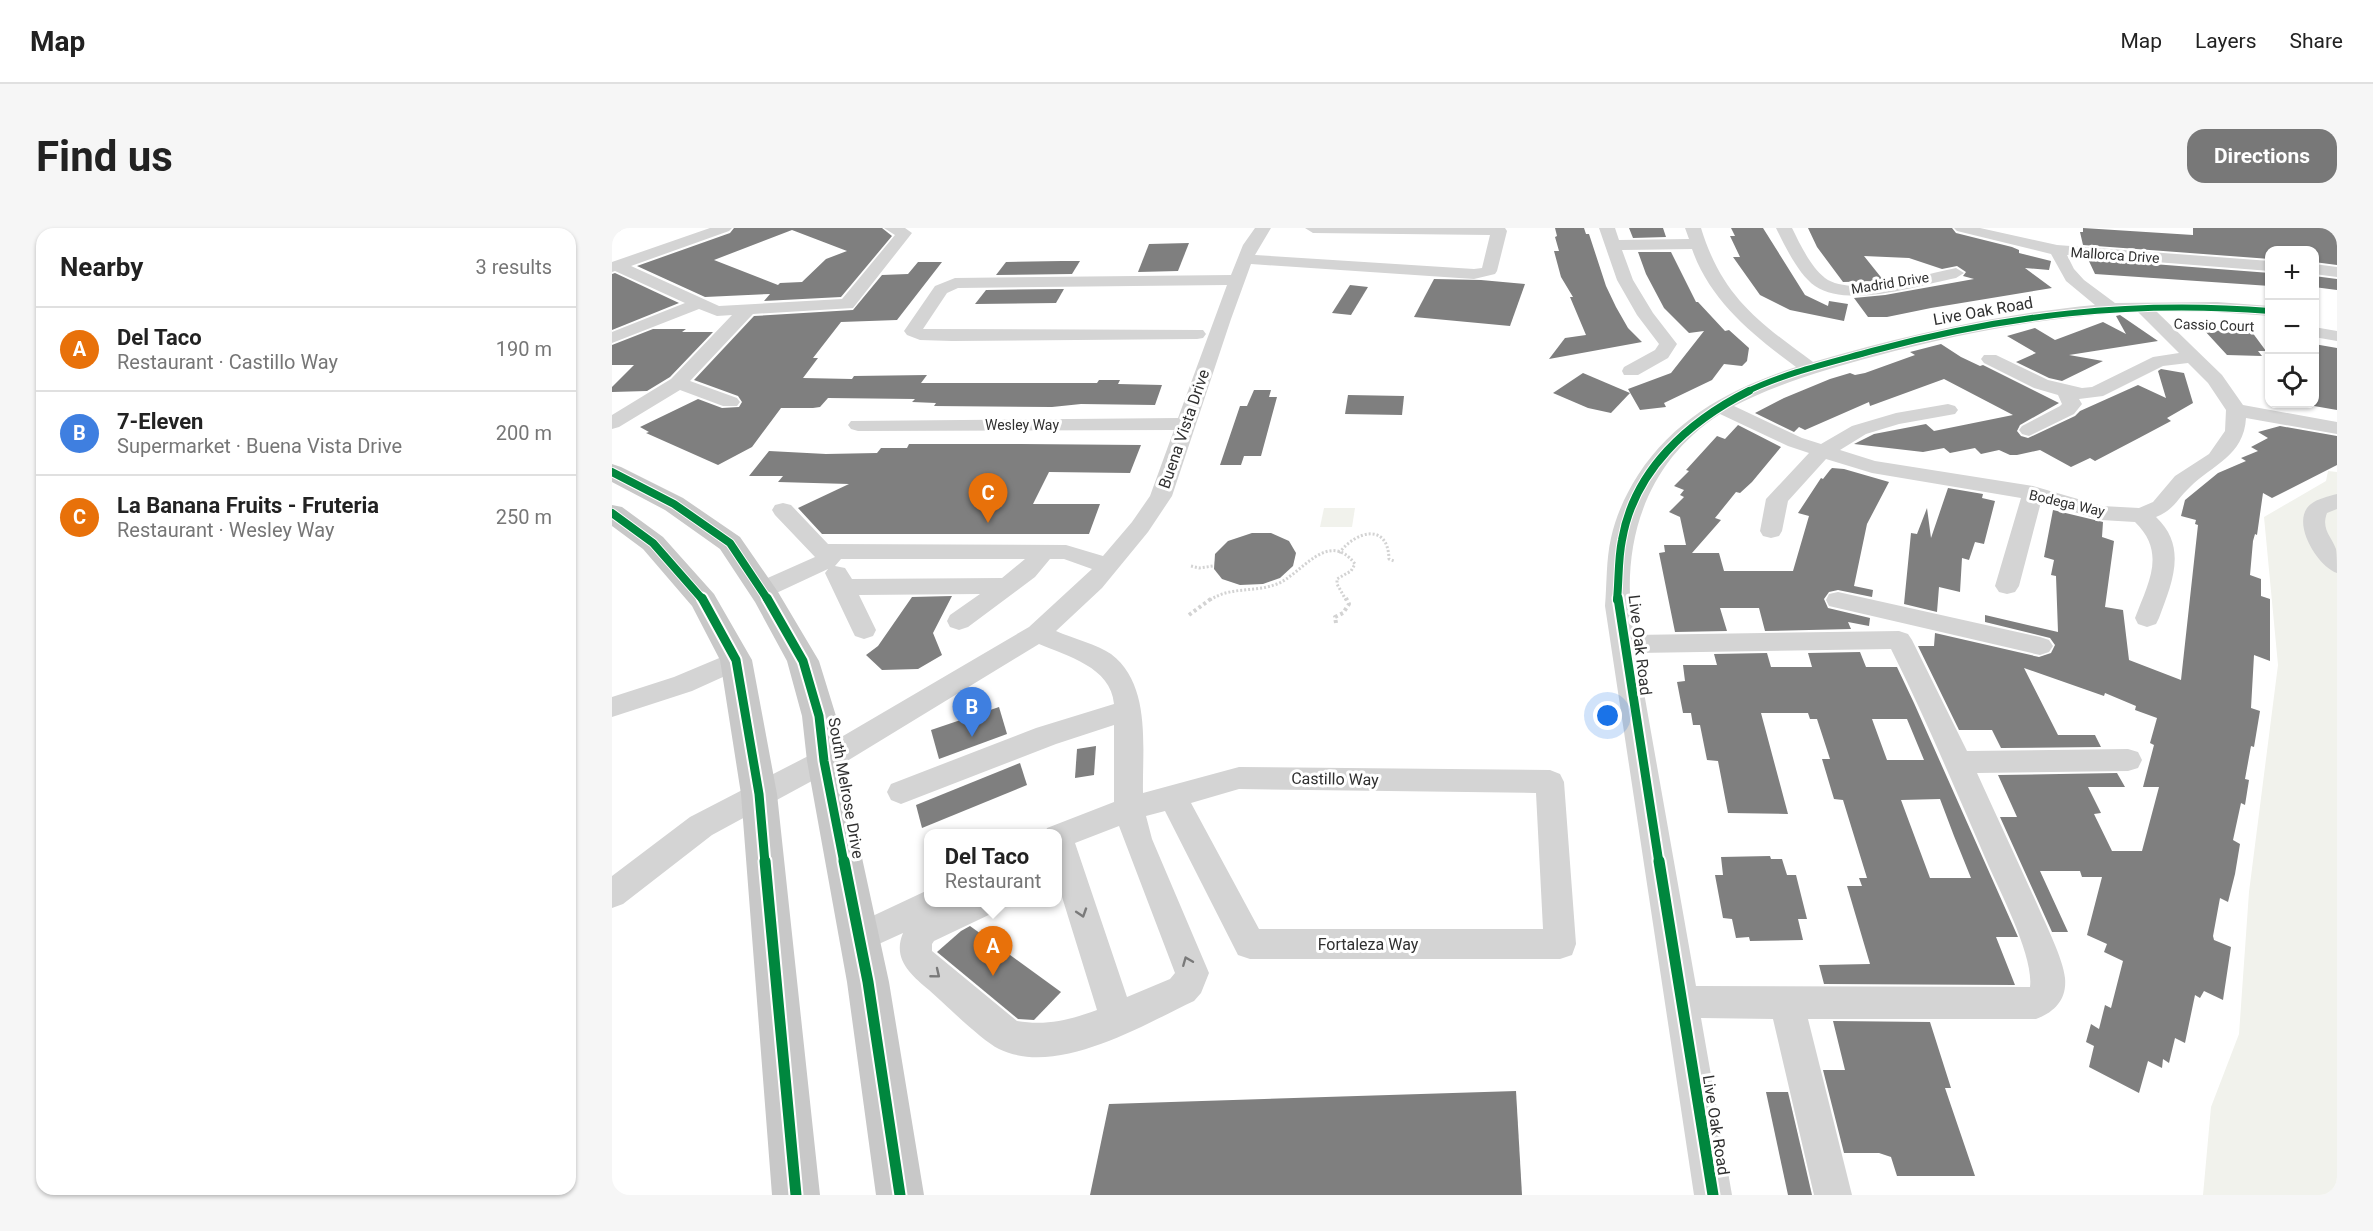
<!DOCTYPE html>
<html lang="en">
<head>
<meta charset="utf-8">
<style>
  :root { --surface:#fff; --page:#f6f6f6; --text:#222; --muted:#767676; --line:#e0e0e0; --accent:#787878 }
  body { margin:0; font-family:Roboto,sans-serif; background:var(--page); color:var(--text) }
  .controls { position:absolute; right:18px; top:18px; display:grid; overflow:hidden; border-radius:12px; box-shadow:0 2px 4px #0004 }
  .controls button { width:54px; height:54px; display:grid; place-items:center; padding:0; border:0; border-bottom:2px solid var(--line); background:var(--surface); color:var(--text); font:30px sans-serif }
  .you { position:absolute; left:996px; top:488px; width:21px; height:21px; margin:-15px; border:4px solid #fff; border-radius:50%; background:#1a73e8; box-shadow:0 0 0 9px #1a73e833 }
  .badge { display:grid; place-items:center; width:39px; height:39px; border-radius:50%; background:var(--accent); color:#fff; font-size:20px; font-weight:700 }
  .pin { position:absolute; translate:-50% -50px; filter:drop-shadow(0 2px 3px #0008) }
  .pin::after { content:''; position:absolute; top:32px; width:21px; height:18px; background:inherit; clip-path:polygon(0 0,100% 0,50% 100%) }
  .popup { position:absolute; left:312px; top:601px; width:138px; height:78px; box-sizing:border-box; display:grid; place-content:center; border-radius:12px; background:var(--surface); filter:drop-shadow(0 2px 4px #0005); font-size:20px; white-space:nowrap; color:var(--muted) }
  .popup b { font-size:22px; color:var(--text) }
  .popup::after { content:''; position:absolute; left:50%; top:100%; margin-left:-12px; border:12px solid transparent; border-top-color:var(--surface) }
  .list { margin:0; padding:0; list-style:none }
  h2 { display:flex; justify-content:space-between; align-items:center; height:78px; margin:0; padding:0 24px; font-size:26px }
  h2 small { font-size:20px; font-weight:400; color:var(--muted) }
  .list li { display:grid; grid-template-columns:39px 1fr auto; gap:18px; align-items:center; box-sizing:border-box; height:84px; padding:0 24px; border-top:2px solid var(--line) }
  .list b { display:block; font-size:22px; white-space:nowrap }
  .list p { margin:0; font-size:20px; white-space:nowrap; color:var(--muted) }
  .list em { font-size:20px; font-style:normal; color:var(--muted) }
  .icon { flex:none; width:33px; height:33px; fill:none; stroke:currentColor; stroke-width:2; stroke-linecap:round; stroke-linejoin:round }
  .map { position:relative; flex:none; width:1725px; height:967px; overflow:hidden; border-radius:18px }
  header { display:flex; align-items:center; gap:36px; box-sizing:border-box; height:84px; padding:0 30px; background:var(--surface); border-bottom:2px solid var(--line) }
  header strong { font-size:28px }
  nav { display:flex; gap:33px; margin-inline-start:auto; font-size:21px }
  .intro { display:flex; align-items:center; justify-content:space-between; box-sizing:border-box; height:144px; padding:0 36px }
  h1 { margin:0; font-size:42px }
  .button { padding:15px 27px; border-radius:18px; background:var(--accent); color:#fff; font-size:21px; font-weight:700 }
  main { display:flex; gap:36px; padding:0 36px }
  aside { flex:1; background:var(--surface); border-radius:18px; box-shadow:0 2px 4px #0004 }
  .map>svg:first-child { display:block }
</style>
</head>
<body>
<header>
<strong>Map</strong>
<nav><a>Map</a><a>Layers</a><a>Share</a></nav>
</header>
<div class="intro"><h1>Find us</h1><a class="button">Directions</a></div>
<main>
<aside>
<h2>Nearby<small>3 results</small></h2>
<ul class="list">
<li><span class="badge" style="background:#e8710a">A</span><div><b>Del Taco</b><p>Restaurant · Castillo Way</p></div><em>190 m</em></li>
<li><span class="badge" style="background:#3f7fe0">B</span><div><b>7-Eleven</b><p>Supermarket · Buena Vista Drive</p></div><em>200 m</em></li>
<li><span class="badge" style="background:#e8710a">C</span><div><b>La Banana Fruits - Fruteria</b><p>Restaurant · Wesley Way</p></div><em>250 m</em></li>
</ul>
</aside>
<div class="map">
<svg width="1725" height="967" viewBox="0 0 1725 967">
  <rect width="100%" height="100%" fill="#fff"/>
  <g fill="#f1f2ec">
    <polygon points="1716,243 1725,244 1725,967 1591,967 1599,879 1627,806 1637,664 1666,437 1652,289 1714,253"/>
    <polygon points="712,280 743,280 740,299 708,299"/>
  </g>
  <g fill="#7f7f7f" fill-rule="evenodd">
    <path d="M122,0H270L280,8L229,69L152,73L158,66L93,69L25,38L118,5ZM180,2L235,23L214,31L190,54L168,55L166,57L102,32Z"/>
    <polygon points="943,0 972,0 974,6 977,6 994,58 1004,79 1016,100 1030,114 937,131 953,110 974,107 958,69 961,69 949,49 942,23 947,23 943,9 945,8"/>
    <polygon points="1017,0 1051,0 1054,9 1021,10"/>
    <polygon points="1119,0 1151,0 1193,67 1216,78 1217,73 1236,76 1232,93 1178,82 1148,67 1121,29 1128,29 1118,8 1123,8"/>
    <polygon points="1196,0 1340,0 1344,5 1400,19 1407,22 1407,25 1439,33 1437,42 1413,40 1440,60 1319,80 1275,89 1256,89 1242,70 1273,67 1362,51 1351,48 1354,44 1345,38 1330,41 1297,30 1252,28 1272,53 1231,54 1205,19"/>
    <polygon points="1471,0 1581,7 1581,0 1725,0 1725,37 1702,34 1702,22 1658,22 1658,31 1471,17 1468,4 1471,4"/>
    <polygon points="577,15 566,43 526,44 537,16"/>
    <polygon points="1026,24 1059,24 1084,74 1086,74 1113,103 1117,102 1137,120 1135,133 1130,138 1112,136 1100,152 1052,175 1054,179 1028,182 1016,161 1059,145 1092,103 1077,105 1052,80 1034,46"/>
    <polygon points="1476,31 1658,45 1658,58 1483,46"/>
    <polygon points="450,33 468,33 460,46 384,47 394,34"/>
    <polygon points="306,34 330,34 285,92 229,94 201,130 206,130 191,150 240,151 242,148 315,147 309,155 485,155 487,152 508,152 506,156 550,157 543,177 469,176 440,179 322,178 324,175 300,174 303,171 216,170 208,179 201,180 169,180 140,219 106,237 34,205 37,204 28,199 86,171 110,180 127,179 130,174 126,168 82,152 142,88 241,82 270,47 296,46"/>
    <polygon points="3,45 67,75 0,102 0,46"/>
    <polygon points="1702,48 1725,51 1725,62 1702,59"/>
    <polygon points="822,51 869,52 913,56 898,98 802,89"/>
    <polygon points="738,57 756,59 739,87 720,85"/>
    <polygon points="452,61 444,75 363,76 374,62"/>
    <polygon points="1508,87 1546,113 1457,127 1491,133 1450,153 1437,150 1404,134 1424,125 1395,108 1423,100 1443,112 1491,94 1514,106 1504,88"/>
    <polygon points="41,101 74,101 70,104 101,104 58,149 35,163 0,164 0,159 22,137 0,137 0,117"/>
    <polygon points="1592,102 1640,104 1654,123 1646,123 1650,128 1615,127"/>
    <polygon points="1329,116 1349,129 1368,138 1371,137 1447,175 1408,197 1405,203 1409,208 1416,210 1463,188 1468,183 1526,157 1554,170 1546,143 1549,141 1572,145 1581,175 1555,190 1559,193 1527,210 1483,233 1478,230 1459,239 1428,222 1405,227 1398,227 1387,222 1369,226 1363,220 1338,225 1332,220 1311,224 1242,216 1262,206 1314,196 1322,203 1401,187 1332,151 1258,178 1257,174 1193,202 1187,199 1182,204 1143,185 1172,170 1218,151 1238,145 1243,147 1253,145 1303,127 1298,124"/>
    <polygon points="1702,116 1725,120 1725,182 1702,178"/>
    <polygon points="971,145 1018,165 999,185 976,180 941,165"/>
    <polygon points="642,162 659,162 657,169 665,169 649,228 632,228 629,237 608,237 628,178 635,178"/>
    <polygon points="736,167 792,168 790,187 733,186"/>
    <polygon points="1126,197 1169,219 1140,254 1128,265 1124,264 1103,290 1109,292 1080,325 1107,325 1112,343 1181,343 1197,288 1186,285 1209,250 1211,251 1218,242 1220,240 1232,241 1277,254 1255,296 1242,358 1261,362 1260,369 1226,362 1217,364 1212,371 1216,380 1258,390 1257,398 1236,394 1239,401 1153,403 1147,380 1108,380 1115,403 1063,404 1047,325 1053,324 1052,317 1074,317 1068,289 1057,284 1072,269 1068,267 1072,262 1062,258 1077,243 1074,242 1105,208 1113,211"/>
    <polygon points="1668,198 1725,208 1725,237 1660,270 1651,265 1645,307 1643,306 1641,313 1638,347 1649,351 1649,368 1658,371 1658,433 1642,427 1639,480 1648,483 1642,519 1639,518 1633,551 1637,552 1633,577 1629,575 1621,612 1628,616 1623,646 1616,674 1608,670 1601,708 1602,712 1619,719 1611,772 1592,763 1588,770 1583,767 1573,815 1563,810 1557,835 1551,831 1550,840 1536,833 1527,865 1477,839 1482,818 1474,814 1479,796 1487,801 1493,777 1499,780 1511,733 1492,724 1495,716 1475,707 1490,649 1470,649 1468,643 1428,643 1456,704 1440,704 1388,589 1405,589 1386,547 1505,545 1513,559 1476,559 1489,585 1482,586 1500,623 1530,623 1547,559 1531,559 1542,517 1538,515 1545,490 1523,482 1524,478 1493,465 1492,468 1412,440 1446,507 1483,507 1489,519 1389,520 1380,502 1347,502 1306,418 1322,418 1323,405 1427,429 1439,425 1443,417 1438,410 1373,394 1373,387 1446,404 1444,348 1439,347 1442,332 1432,329 1441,282 1491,294 1490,309 1502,313 1493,379 1511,382 1517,432 1569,452 1586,297 1583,296 1584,292 1569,288 1573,272 1606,245 1634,233 1629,230 1646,223 1639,219 1656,210 1646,204"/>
    <polygon points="297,216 409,216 529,217 518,245 437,244 421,276 488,276 477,306 210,306 186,280 237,256 166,254 171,248 137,248 157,223 214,226 265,225 269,220 295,220"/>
    <polygon points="1336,260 1371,266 1370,270 1383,273 1372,316 1363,314 1357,332 1350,330 1348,364 1327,359 1325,384 1292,376 1299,305 1305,306 1315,280 1319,310"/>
    <polygon points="640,305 659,305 677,313 684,325 681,338 668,350 651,356 628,357 610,351 602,341 603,326 616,313"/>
    <polygon points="340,368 321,405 330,427 306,441 270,442 254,427 266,418 300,369"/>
    <path d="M1248,424L1254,439H1285L1302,475L1406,709H1384L1403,757L1212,756L1207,737L1258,736L1235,658H1250L1247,650H1255L1231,572L1222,571L1210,531H1218L1205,491H1198L1196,485H1149L1176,586L1116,585L1106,533L1095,532L1088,497H1081L1079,485H1071L1065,454L1073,453L1071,437H1105L1102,426L1155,425L1159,439H1200L1196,425ZM1260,491H1295L1312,532H1275ZM1328,571L1342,608L1359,650H1318L1289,572Z"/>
    <polygon points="387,479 395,506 327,531 319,502"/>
    <polygon points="484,518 482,547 463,550 465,521"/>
    <polygon points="408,535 415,557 310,600 304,577"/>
    <polygon points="1158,628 1159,631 1170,631 1175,647 1184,647 1195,691 1186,691 1191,712 1138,713 1137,709 1124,710 1120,691 1111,690 1103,647 1111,647 1109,629"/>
    <polygon points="358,698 449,764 422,792 406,791 325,724 349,703"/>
    <polygon points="1221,793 1318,794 1339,860 1333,860 1363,948 1285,948 1279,929 1267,925 1232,925 1211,842 1233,842"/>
    <polygon points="904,863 910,967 478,967 497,876"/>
    <polygon points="1154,864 1176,864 1200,967 1176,967"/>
  </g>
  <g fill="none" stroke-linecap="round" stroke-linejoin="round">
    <g stroke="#d3d3d3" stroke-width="3" stroke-dasharray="2 2" stroke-linecap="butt">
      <path d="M727,325C744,303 776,294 777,331L782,333"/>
      <polyline points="579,338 587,340 601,338"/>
      <path d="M598,372C619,358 642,365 665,356C689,347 716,300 743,336L739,343L725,351V356L734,372"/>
    </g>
    <g stroke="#d3d3d3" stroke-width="4" stroke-dasharray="3 3" stroke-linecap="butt">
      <polyline points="577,387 600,370"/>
      <polyline points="724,395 723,389 731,385 737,376 734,370"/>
    </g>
    <g fill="#d4d4d4" fill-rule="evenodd">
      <polygon points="0,0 11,0 8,3 0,6"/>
      <polygon points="98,0 120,0 117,3 19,38 107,78 230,71 283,7 272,0 293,0 300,5 241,80 141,86 78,153 125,170 128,174 125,178 111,178 68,162 7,199 0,201 0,187 59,151 120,87 105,88 87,81 0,115 0,104 73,75 3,43 0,44 0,34"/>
      <path d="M643,0H659L643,27L862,41L870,40L878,7L701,5L693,0H893L895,3L885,43L883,46L862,51L639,36L619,91L560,268L536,304L490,360L444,403C460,410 486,417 499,426C540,457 530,521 531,565L627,539L938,542L948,546L952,554L964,716L960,727L948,731H638L626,727L553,583L534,588L540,611L597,745L589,765L582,773C529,798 445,849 387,821C369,812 334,777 317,762C299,747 280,731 291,705L247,725L235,720L231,710L235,700L316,662V674H388L383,684L322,713L320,716V723L405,793C434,798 458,792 485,782L446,656V606H433L435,600L502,574V497L444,516L289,576L279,572L275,564L279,556L424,500L502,476C499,439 455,428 427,416L222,541L100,607L11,676L0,680V648L78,589L202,525L417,399L480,341L452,331H438L423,349L356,399L347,402L338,399L335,393L338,387L368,366L247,367L264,402L261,408L252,411L243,408L240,402L213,345L216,341L158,368L150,370L142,368L138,362L142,356L203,329L163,287L160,282L163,277L171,275L179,277L216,316L454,317L491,328L520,294L538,268L562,202L246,203L239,201L236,197L239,193L566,190L615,57L346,60L335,65L311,101L591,102L594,106L591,110L585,111L340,113L308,112L295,107L292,103L323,58L343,50L619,47L631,17ZM229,331H413L390,350L240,351L233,340L223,338ZM627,561L924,565L931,701H647L579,575ZM507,598L563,745L558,751L515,769L463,615Z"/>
      <path d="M987,0H1003L1007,12L1077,11L1073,0H1089C1110,68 1145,93 1201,134C1294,107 1387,86 1483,77L1454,53L1439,26L1345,3L1342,0H1368L1445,17L1658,33V43L1455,27L1462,41L1472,52L1503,75L1605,74L1658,78V88L1605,84L1544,83L1610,147L1631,177L1725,194V206L1634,190C1632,228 1600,237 1578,259C1565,271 1562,282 1544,289C1576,319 1560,355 1547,390L1544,396L1535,399L1526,396L1523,390C1536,355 1555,325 1523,294L1489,292L1429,274L1407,358L1403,364L1395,366L1387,364L1383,358L1409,270L1260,245L1214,231L1176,273L1170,303L1167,308L1159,310L1151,308L1148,303L1154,271L1197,225L1176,218L1108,186C1031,236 1007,320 1022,407L1287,403L1296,406L1300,412L1355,523L1516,521L1526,524L1530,532L1526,540L1516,543L1365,545C1385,589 1405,632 1425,676C1433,695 1451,730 1453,750C1455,771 1443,784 1424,791H1196L1240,967H1202L1161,791L1089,790L1120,967H1082L993,378C995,355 994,332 999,310C1004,287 1014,266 1026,247C1064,189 1120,160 1184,139C1141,107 1098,73 1080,21L1010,22L1021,52L1041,85L1065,116L1056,130L1026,147H1012L1010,143L1012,139L1043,122L1047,116L1025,87L1005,52ZM1526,84L1567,125L1541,129L1480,159L1470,160L1436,152L1384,127H1372L1369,131L1372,135L1422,160L1446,167L1450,176L1448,178L1410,198L1407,202L1410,206L1417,208L1462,186L1470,176L1467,171L1491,168L1551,138L1576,135L1596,155L1614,182L1613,203L1597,226L1563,248L1541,274L1527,280L1490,278L1421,258L1263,233L1228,222L1254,206L1287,196L1343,186L1346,182L1343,178L1336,176L1284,185L1240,198L1209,216L1190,210L1122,178C1167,155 1215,141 1264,128C1350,105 1437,88 1526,84ZM1279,421C1314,491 1344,563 1375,634C1388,664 1422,728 1418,759L1084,758L1025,425Z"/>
      <path d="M1164,0H1180C1188,16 1198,38 1213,50C1239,70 1313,46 1344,40L1352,45L1344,50C1307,57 1237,81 1203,58C1186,46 1173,18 1164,0Z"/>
      <polygon points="1702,36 1725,39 1725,49 1702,46"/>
      <polygon points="1702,99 1725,103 1725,113 1702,109"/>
      <path d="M1725,266V281L1715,285C1709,301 1719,308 1724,321C1725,327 1725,338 1725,345C1706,339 1677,293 1699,276C1705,271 1717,268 1725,266Z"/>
      <polygon points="1226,364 1428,409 1437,412 1441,418 1437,424 1428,427 1217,378 1214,372 1217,366"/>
      <polygon points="124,423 133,425 137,432 133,439 80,463 0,489 0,469 62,449"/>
    </g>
    <g fill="#c8c8c8" fill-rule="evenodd">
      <polygon points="0,236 9,239 71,270 128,309 166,364 207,433 224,488 229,533 277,754 312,967 264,967 235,754 195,533 190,488 175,433 143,374 108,321 53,282 0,254"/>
      <polygon points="0,277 10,279 51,309 102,366 140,432 165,566 208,967 160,967 129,566 108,432 80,378 31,321 0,298"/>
    </g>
    <defs>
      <path id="cycleway-far3" d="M1134,164C1173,145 1217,135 1260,123C1394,87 1519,72 1658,83"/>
      <g id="cycleway-far2">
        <polyline points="0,244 62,276 118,315 156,372"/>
        <polyline points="0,285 41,315 91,372"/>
        <path d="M1005,372C1007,352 1006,331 1010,312C1022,242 1077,193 1137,163"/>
      </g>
      <g id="cycleway-far1">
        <polyline points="90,370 124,432 147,566 153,635"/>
        <polyline points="155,370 191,433 207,488 212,533 232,635"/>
        <polyline points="1006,370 1047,635"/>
      </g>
      <g id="cycleway">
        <polyline points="153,633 184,967"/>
        <polyline points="232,633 256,754 288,967"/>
        <polyline points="1047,633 1101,967"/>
      </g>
    </defs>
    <use href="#cycleway-far3" stroke="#fff" stroke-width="8"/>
    <use href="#cycleway-far2" stroke="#fff" stroke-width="10"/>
    <use href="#cycleway-far1" stroke="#fff" stroke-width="13"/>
    <use href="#cycleway" stroke="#fff" stroke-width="15"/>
    <use href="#cycleway-far3" stroke="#00873e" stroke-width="6"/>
    <use href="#cycleway-far2" stroke="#00873e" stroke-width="8"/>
    <use href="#cycleway-far1" stroke="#00873e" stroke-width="9"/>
    <use href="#cycleway" stroke="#00873e" stroke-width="11"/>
  </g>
  <defs><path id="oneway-chevron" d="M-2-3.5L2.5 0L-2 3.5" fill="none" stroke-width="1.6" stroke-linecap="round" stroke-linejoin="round" transform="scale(1.5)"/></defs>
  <g stroke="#7a7a7a">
    <use href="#oneway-chevron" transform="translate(470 685) rotate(72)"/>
    <use href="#oneway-chevron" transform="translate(575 733) rotate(-112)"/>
    <use href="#oneway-chevron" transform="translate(324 746) rotate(39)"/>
  </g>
  <g text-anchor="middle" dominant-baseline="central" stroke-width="6" stroke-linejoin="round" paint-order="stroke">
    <g font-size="14" fill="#303030" stroke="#fff">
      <text transform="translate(1503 27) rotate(4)">Mallorca Drive</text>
      <text transform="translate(1278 55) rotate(-9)">Madrid Drive</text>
      <text transform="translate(1602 97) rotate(2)">Cassio Court</text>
      <text x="410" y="197">Wesley Way</text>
      <text transform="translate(1455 275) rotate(13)">Bodega Way</text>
    </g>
    <g font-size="16" fill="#303030" stroke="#fff">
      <text transform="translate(1371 83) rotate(-10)">Live Oak Road</text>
      <text transform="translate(572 201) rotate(-71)">Buena Vista Drive</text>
      <text transform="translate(1028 417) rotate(83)">Live Oak Road</text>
      <text transform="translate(723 551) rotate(1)">Castillo Way</text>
      <text transform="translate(234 560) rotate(80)">South Melrose Drive</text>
      <text x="756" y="716">Fortaleza Way</text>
      <text transform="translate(1104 897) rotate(81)">Live Oak Road</text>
    </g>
  </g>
</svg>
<div class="controls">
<button>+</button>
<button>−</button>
<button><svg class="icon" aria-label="locate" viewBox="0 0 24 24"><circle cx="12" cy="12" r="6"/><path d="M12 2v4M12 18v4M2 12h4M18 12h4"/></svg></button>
</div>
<div class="you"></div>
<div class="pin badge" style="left:381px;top:748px;background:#e8710a">A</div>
<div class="popup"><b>Del Taco</b>Restaurant</div>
<div class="pin badge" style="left:360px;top:509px;background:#3f7fe0">B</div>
<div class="pin badge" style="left:376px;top:295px;background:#e8710a">C</div>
</div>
</main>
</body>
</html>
